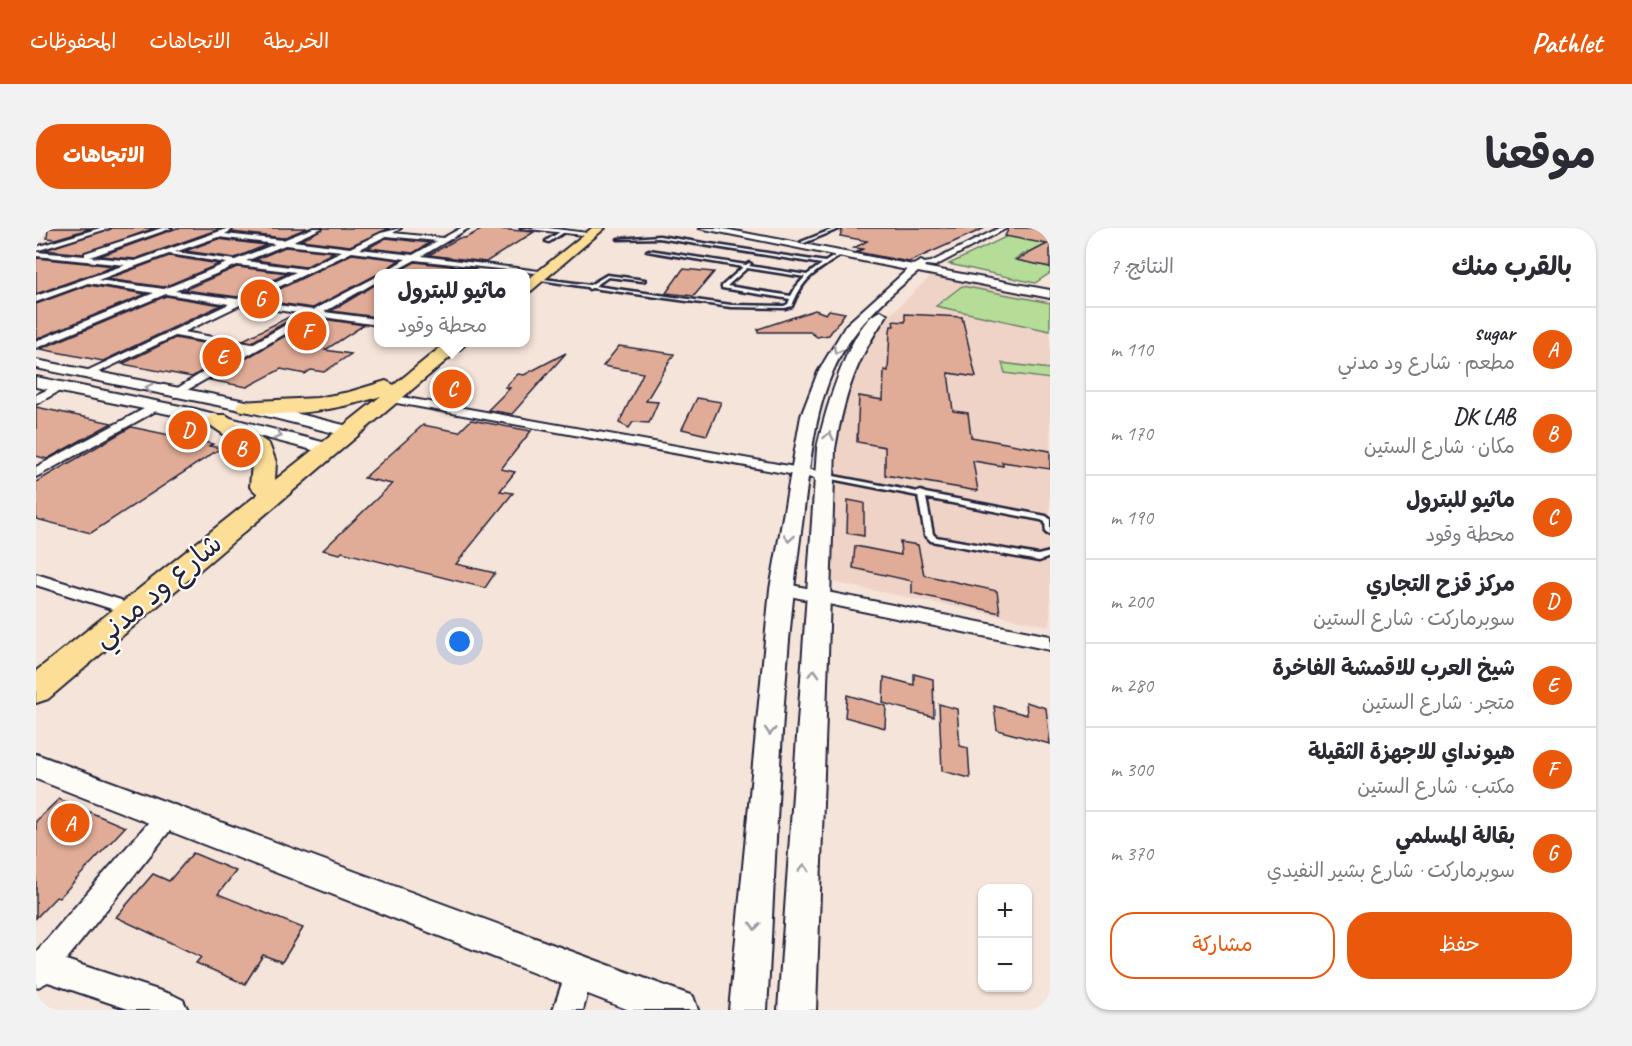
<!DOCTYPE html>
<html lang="ar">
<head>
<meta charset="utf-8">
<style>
  :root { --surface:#fff; --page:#f2f2f3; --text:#2b2b33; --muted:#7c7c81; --line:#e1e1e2; --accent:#ea580c }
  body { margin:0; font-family:Caveat,"Playpen Sans Arabic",sans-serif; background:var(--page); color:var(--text); direction:rtl }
  .controls { position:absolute; right:18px; bottom:18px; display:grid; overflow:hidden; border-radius:12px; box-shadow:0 2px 4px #0004 }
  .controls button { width:54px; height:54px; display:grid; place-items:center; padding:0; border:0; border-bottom:2px solid var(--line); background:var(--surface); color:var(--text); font:30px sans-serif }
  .you { position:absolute; left:424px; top:414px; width:21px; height:21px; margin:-15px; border:4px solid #fff; border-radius:50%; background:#1a73e8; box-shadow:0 0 0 9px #1a73e833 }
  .badge { display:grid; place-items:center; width:39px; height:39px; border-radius:50%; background:var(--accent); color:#fff; font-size:20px; font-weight:700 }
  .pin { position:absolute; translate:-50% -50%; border:3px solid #fff; box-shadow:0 2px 6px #0006 }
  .popup { position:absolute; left:338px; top:41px; width:156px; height:78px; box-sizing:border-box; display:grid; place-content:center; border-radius:12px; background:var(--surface); filter:drop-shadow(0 2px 4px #0005); font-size:20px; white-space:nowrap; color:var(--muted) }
  .popup b { font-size:22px; color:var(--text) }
  .popup::after { content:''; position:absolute; left:50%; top:100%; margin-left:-12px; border:12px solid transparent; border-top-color:var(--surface) }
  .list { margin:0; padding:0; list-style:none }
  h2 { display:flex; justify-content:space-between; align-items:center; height:78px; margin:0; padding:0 24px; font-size:26px }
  h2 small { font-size:20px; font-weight:400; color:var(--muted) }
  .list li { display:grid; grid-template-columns:39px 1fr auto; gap:18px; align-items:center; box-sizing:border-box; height:84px; padding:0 24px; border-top:2px solid var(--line) }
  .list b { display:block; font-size:22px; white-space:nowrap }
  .list p { margin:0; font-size:20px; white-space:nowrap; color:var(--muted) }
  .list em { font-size:20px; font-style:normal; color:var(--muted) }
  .actions { display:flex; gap:12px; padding:18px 24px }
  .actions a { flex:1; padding:14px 0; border:2px solid var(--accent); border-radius:24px; text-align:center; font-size:21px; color:var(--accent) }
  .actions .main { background:var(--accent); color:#fff }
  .map { position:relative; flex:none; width:1014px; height:782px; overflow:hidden; direction:ltr; border-radius:24px }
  header { display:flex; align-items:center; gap:36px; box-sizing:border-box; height:84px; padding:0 30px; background:var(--accent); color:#fff }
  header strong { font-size:28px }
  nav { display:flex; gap:33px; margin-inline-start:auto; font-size:21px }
  .intro { display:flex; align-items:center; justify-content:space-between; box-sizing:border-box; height:144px; padding:0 36px }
  h1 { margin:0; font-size:42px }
  .button { padding:15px 27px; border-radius:24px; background:var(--accent); color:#fff; font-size:21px; font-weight:700 }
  main { display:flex; gap:36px; padding:0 36px }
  aside { flex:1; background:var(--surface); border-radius:24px; box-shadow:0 2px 4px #0004 }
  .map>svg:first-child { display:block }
</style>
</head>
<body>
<header>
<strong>Pathlet</strong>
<nav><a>الخريطة</a><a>الاتجاهات</a><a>المحفوظات</a></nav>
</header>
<div class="intro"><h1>موقعنا</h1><a class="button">الاتجاهات</a></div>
<main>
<aside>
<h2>بالقرب منك<small>النتائج: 7</small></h2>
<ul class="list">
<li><span class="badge">A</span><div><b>sugar</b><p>مطعم · شارع ود مدني</p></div><em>110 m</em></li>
<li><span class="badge">B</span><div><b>DK LAB</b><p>مكان · شارع الستين</p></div><em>170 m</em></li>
<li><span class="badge">C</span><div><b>ماثيو للبترول</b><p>محطة وقود</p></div><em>190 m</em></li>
<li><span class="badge">D</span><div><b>مركز قزح التجاري</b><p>سوبرماركت · شارع الستين</p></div><em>200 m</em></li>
<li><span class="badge">E</span><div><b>شيخ العرب للاقمشة الفاخرة</b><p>متجر · شارع الستين</p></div><em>280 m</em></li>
<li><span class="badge">F</span><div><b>هيونداي للاجهزة الثقيلة</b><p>مكتب · شارع الستين</p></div><em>300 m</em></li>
<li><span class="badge">G</span><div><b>بقالة المسلمي</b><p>سوبرماركت · شارع بشير النفيدي</p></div><em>370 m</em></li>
</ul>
<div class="actions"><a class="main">حفظ</a><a>مشاركة</a></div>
</aside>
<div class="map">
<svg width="1014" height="782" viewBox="0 0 1014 782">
  <rect width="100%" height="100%" fill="#f5e4da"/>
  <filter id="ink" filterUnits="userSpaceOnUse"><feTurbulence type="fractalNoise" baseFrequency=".0167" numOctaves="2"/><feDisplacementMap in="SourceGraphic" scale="12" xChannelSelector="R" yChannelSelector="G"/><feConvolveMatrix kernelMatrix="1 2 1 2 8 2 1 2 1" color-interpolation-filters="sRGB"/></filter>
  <g filter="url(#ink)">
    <polygon fill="#efd3c6" points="897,46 1014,69 1014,398 791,353 797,247 814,150 835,105"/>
    <g fill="#b5dd98" stroke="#6c806a" stroke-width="1.5">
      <polygon points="978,5 1014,12 1014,28 991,24 979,31 1014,39 1014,45 999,55 913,36"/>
      <polygon points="926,58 1014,75 1014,103 900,78"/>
      <polygon points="966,135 1014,141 1014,151 969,145"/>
    </g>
    <g fill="#e1ac97" stroke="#22223b" stroke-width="1.5">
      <polygon points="12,0 56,0 19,11 11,10"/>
      <polygon points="76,0 119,0 47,26 9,22"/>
      <polygon points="141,0 186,0 99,31 64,28"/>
      <polygon points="197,0 271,0 247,10 196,4"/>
      <polygon points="288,0 354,0 314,18 265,12"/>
      <polygon points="449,0 498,4 450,34 393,27 423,10 429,10"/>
      <polygon points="807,0 949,0 873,34 821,24 827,21 818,20 831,13 804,8"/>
      <polygon points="973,0 1014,0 1014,39 980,32 1011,16 969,8"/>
      <polygon points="350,10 394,15 377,25 332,20"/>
      <polygon points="182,11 230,17 199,30 149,23"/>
      <polygon points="249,19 298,24 269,39 219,32"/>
      <polygon points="316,26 363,32 344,45 277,80 221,72"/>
      <polygon points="133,28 183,36 128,59 71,51"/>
      <polygon points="0,30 79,38 0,66"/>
      <polygon points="379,34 440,41 433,45 400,42 394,45 359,45"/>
      <polygon points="201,39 252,45 202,69 148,62"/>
      <polygon points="647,41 678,44 658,68 630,65"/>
      <polygon points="342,55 341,89 295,83"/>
      <polygon points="52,57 110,66 0,111 0,76"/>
      <polygon points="130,68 185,77 67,133 4,121"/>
      <polygon points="779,82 790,86 793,82 809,85 793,107 781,109 774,104 722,104 722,101"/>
      <polygon points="869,86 926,89 940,149 912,145 917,183 932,185 935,209 1014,223 1014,241 966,234 967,238 937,233 942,263 849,247 849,219 821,214 823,168 847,172 848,142 852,143 854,103 855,98 858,98 857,93 869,94"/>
      <polygon points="257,87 262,87 216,114 207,112"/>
      <polygon points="280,90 328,97 289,122 315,126 288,144 275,142 269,146 245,141 211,159 173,152"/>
      <polygon points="139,110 201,121 156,149 86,136"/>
      <polygon points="583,118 638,126 610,173 622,174 613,195 597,194 593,200 583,195 607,145 567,138"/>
      <polygon points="530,125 476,186 452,182 474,160 469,159 482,146 488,147"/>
      <polygon points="661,170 685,174 671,207 646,201"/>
      <polygon points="0,179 76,195 11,231 0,228"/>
      <polygon points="435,192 495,203 465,241 479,244 464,263 477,265 420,336 459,345 449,360 306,324 304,326 287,322 356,256 328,250 387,197 423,204"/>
      <polygon points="95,199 177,216 173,218 185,220 55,305 0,291 0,254"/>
      <polygon points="812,272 828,275 828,308 811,305"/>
      <polygon points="864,314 882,317 888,347 961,363 964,385 876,365 876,353 817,340 819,318 865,327"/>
      <polygon points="878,446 897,451 898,489 847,475 848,449 878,457"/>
      <polygon points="811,467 850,478 849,500 809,489"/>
      <polygon points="990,474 1010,480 1014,516 961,502 958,478 991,487"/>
      <polygon points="903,476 921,481 924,518 932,520 934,550 906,543"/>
      <polygon points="23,571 89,599 23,670 20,669 0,690 0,593"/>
      <polygon points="157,625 200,643 182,666 267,700 246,734 227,727 209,756 160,735 165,729 80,689 117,646 133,653"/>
    </g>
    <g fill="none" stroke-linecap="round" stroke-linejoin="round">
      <defs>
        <g id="lane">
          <polygon points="800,0 805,0 768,15 765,14"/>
          <polygon points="527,2 530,3 513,14 510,13"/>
          <path d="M623,8L789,34L803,25L806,26C780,45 769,46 756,78L749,80L695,79L556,60L553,61L551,59L498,51L500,50L554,57L571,47L609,52L607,53L572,49L559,58L695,77L748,78L752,76L754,71L686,60V58L707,39L611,23L613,22L710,37L713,35L715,36L713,38L771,47L786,36L623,10L582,11ZM711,40L769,49L760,59L755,68L691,58Z"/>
          <polygon points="787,246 882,264 885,263 889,265 1010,288 1014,291 1014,307 1010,305 1009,294 1005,292 890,270 897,306 900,309 1002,327 1014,324 1014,329 1003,333 895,313 889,307 882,268 785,249 784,248"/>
        </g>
        <g id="street">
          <polygon points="0,0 4,0 1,2"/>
          <polygon points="64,0 74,0 0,23 0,19"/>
          <path d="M126,0H136L54,29L99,33L193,0L196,2L189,6L247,12L277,0H286L257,13L314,20L345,5L365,0L357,5L407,10L425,0H433L386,28L503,43L499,45L379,32L355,45H346L370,31L316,24L213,73L277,82L342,48V53L288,84L342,91V97L280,88L139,169L133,166L135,164L207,120L139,108L54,148L44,146L193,76L130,66L0,120V113L118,65L52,55L0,74V68L89,37L0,28V24L49,28V25ZM350,8L401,13L377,27L324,21ZM182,9L239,16L199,32L139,24ZM249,17L306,23L269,41L210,33ZM133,26L191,35L128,61L62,52ZM201,37L260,44L202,71L139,63ZM204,77L269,86L216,116L148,104Z"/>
          <polygon points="484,0 512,0 551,5 547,7"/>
          <polygon points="963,0 971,0 899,38 881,36 895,34"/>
          <polygon points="21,157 31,159 0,176 0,167"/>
          <polygon points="354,167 787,244 794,248 787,252 350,173 348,171"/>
          <polygon points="119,175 129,178 0,249 0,239"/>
          <polygon points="0,346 85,372 88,376 79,382 0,357"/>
          <polygon points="745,355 1014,408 1014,422 739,365 736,361"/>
          <polygon points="132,577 140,581 144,588 140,595 30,732 137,767 147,772 152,782 95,782 12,754 0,760 0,724 124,581"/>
          <polygon points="544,728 554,732 558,742 547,782 517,782 534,732"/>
        </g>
        <g id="secondary">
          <path d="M663,0H683L877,37L885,33L890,36L888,39L1014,62V70L882,44C847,72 815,102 797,143C777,188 774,240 767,289C744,451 741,618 731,782H693L734,361L765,188L782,144L810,97L871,42Z"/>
          <path d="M845,83L851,87C820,131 808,168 799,221L780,782H742L781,221C787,192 814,92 845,83Z"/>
          <polygon points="0,132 210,173 320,200 322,204 314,209 210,183 0,140"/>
          <polygon points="0,149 159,181 298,217 301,221 292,226 157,191 0,159"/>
          <polygon points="0,526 643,763 657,768 662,782 593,782 0,551"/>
        </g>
        <g id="highway">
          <polygon points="556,0 569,0 495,63 490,64 490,53"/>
          <path d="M411,114H432L12,471L0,475V443L222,266L214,259L216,234L214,224L174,197L171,192L174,187H190L233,216L240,234L239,252L345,168C306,181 243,192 203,182L200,178L203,174L281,170L313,164L350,153L358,157Z"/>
        </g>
      </defs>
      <use href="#lane" stroke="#22223b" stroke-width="5"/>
      <use href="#street" stroke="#22223b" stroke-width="4"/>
      <use href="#secondary" stroke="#22223b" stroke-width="4"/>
      <use href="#highway" stroke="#22223b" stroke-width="4"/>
      <use href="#lane" fill="#fdfcf7" fill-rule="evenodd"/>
      <use href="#street" fill="#fdfcf7" fill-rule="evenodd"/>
      <use href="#secondary" fill="#fdfcf7" fill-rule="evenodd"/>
      <use href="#highway" fill="#fcde96" fill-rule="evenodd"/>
    </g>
    <defs><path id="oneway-chevron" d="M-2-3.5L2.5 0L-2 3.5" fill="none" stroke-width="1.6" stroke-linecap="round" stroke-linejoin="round" transform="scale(1.5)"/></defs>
    <g stroke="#9a9aa2">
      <use href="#oneway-chevron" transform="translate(801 122) rotate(119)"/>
      <use href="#oneway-chevron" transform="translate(113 160) rotate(-168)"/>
      <use href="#oneway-chevron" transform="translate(242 207) rotate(16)"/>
      <use href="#oneway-chevron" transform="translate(793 208) rotate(-80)"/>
      <use href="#oneway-chevron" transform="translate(753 310) rotate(99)"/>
      <use href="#oneway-chevron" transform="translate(778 445) rotate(-87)"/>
      <use href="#oneway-chevron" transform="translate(734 503) rotate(94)"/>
      <use href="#oneway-chevron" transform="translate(768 640) rotate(-87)"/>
      <use href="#oneway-chevron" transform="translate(719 698) rotate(94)"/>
    </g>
  </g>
  <g text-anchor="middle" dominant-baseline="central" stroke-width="4.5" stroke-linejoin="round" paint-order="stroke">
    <g font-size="28" fill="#22223b" stroke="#fdfcf7">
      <text transform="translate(121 362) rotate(-40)">شارع ود مدني</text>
    </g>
  </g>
</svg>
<div class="controls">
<button>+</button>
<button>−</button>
</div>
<div class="you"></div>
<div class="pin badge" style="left:34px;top:595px">A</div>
<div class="pin badge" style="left:205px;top:220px">B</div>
<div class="pin badge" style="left:416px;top:161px">C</div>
<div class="popup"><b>ماثيو للبترول</b>محطة وقود</div>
<div class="pin badge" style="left:152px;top:202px">D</div>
<div class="pin badge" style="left:186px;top:129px">E</div>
<div class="pin badge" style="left:271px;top:103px">F</div>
<div class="pin badge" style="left:224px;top:71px">G</div>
</div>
</main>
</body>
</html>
